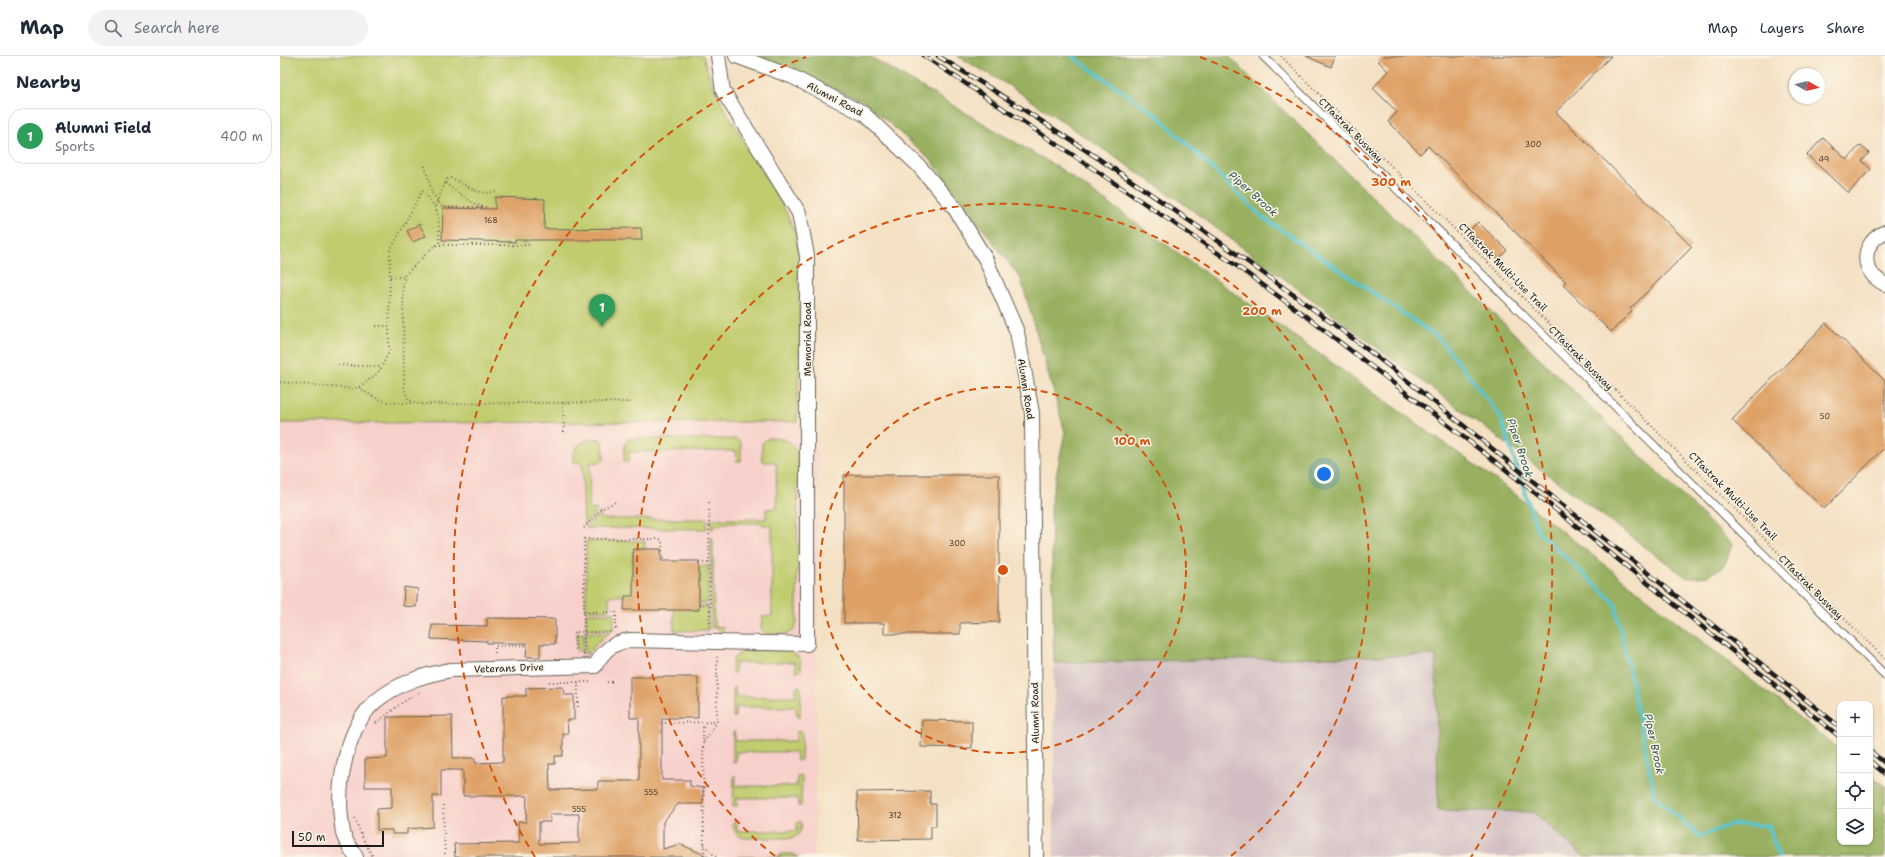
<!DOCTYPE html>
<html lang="en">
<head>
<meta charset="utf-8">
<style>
  :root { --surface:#fff; --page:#f2f2f3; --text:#1f2937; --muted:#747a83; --line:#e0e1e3; --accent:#0f766e }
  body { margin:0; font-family:"Shantell Sans",sans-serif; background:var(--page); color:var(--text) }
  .controls { position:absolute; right:12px; bottom:12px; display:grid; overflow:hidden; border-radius:8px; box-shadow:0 1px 3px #0004 }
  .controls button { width:36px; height:36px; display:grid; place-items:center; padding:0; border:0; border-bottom:1px solid var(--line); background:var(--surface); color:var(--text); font:20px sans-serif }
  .compass { position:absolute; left:1509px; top:12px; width:36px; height:36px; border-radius:50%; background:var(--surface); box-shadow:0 1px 3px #0004; rotate:98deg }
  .scale { position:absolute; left:12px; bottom:10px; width:92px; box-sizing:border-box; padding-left:4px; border:2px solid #1c1c1c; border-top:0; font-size:11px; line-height:14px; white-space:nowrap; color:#1c1c1c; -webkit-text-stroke:3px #fcf5e5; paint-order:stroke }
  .you { position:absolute; left:1044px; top:418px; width:14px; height:14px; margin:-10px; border:3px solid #fff; border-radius:50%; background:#1a73e8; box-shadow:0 0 0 6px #1a73e833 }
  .badge { display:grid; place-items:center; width:26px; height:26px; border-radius:50%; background:var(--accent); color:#fff; font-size:13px; font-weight:700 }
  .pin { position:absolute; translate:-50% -33px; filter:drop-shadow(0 1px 2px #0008) }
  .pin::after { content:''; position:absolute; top:21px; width:14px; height:12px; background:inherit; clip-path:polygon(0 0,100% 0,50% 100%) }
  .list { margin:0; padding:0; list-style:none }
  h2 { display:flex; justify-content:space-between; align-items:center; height:52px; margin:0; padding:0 16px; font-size:17px }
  h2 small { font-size:13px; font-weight:400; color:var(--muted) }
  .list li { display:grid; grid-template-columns:26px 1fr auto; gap:12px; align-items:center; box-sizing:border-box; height:56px; margin:0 8px 8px; padding:0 8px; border:1px solid var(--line); border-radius:16px }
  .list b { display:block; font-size:15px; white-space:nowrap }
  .list p { margin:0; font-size:13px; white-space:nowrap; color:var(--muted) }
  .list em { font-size:13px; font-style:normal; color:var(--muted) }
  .icon { flex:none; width:22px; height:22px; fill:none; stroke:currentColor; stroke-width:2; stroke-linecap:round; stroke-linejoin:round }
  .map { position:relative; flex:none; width:1605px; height:801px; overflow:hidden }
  header { display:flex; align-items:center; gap:24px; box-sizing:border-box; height:56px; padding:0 20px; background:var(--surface); border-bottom:1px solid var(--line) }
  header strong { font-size:19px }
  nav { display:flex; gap:22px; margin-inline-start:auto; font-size:14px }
  .search { width:280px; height:36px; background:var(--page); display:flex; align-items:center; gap:10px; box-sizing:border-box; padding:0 14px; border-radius:22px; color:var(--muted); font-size:15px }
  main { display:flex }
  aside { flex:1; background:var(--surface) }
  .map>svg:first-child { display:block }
</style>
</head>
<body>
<header>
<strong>Map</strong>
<div class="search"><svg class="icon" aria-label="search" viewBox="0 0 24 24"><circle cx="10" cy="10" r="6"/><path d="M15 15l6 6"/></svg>Search here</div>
<nav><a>Map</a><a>Layers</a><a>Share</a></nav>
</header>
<main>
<aside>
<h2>Nearby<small></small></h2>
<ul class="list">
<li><span class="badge" style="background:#2e9e5b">1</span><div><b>Alumni Field</b><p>Sports</p></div><em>400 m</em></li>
</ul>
</aside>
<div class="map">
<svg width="1605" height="801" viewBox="0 0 1605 801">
  <rect width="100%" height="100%" fill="#fcf5e5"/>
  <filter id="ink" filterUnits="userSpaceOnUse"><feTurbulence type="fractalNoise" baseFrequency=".025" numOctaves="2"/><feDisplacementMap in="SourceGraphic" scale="8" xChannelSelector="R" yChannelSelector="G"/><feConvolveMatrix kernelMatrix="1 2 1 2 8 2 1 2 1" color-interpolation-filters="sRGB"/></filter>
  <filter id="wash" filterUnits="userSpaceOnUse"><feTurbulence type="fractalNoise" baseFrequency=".012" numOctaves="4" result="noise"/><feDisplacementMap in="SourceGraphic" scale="16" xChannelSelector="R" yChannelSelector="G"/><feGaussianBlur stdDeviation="0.9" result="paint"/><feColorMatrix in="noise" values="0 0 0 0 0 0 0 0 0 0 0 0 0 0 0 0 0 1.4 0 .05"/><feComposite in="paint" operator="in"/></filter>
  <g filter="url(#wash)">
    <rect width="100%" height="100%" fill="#f4e0c3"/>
    <polygon fill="#f7d0cb" points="517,366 538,397 535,801 0,801 0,367"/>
    <polygon fill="#d2bec2" points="1156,599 1158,754 1254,756 1304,801 774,801 774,607"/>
    <g fill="#c0cc6e" stroke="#6e7445">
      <polygon points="0,0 423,0 430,23 444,51 506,156 517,181 520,281 517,366 0,367"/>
      <path d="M488,382C504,382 516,384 518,402L517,566L514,574L507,578H486L481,573L482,561L492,560V470L483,469L481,467H443L441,470H434L433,473H431V463H486V453L497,452L496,406H484L482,403V387Z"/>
      <path d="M310,383H319L323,386L324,404L322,406L310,407L309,453L317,454L304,470L302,407L293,406C291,395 299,386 310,383Z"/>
      <polygon points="348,383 457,383 461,387 461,405 457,405 456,395 349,396 349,405 346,407 344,405 345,388"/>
      <polygon points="320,456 321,463 427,463 427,473 306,472"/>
      <polygon points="431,481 433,483 434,570 443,571 443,575 440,578 438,572 431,572"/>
      <polygon points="306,485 365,485 365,492 353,493 353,540 329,540 329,554 306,554"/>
      <rect x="419" y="510" width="9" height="37"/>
      <polygon points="419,550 428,550 428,574 394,575 394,554 418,554"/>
      <rect x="306" y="557" width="28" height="17"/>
      <polygon points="297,577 303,577 303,598 297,593"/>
      <path d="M305,577H330C318,582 313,595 306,599Z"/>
      <path d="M467,594L511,595L520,603L521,614L519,616L516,615L515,606L455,607V616L453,617C449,605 456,597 467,594Z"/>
      <polygon points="520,630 521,633 520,661 517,660 516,651 456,651 455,661 453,661 453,631 455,632 456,641 516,640 516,631"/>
      <polygon points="454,675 456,685 516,685 516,676 520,675 522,678 521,704 517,705 516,696 456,696 456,705 453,706 453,677"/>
      <polygon points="454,719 456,721 456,730 516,730 517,720 520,719 522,722 521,750 518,750 517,742 457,742 457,750 453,751"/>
      <path d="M454,765L457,767V775H517V767L520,765C524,771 520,779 513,782H464C457,780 453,775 453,767Z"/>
      <polygon points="500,798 513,798 518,801 458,801 500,801"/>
    </g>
    <g fill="#98b061" stroke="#5a663e">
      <polygon points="472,0 589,0 779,112 1227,432 1560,694 1560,786 1590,786 1590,718 1605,730 1605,801 1304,801 1254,756 1158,754 1156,599 774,607 771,445 785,376 741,223 651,104 584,45"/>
      <polygon points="677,0 949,0 1006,57 1452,488 1445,509 1428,520 1407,522 897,143 730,30"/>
    </g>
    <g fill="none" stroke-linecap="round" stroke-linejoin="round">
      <polyline stroke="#58c5cf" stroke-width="3.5" points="792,0 878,60 981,160 1159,282 1220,360 1258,476 1335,547 1375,740 1420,781 1451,768 1489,770 1499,801"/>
    </g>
    <g id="blocks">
      <g fill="#dea065" fill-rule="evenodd">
        <polygon points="1026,0 1055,0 1051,11"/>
        <polygon points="1103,0 1331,0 1276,56 1412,191 1350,253 1352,255 1331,276 1283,229 1286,226 1148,90 1140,98 1108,66 1117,56 1093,32 1108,15 1098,5"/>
        <polygon points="1543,82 1567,104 1580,89 1589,97 1582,105 1591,113 1568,137 1527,99"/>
        <polygon points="215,141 265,143 264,173 361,172 362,184 235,184 235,186 162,184 163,152 215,153"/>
        <polygon points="1198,166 1227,194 1219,203 1189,175"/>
        <polygon points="139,168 146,180 133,186 127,175"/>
        <polygon points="1546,267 1605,325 1605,391 1544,453 1452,364"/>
        <polygon points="564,419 719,419 719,566 680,567 680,578 604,578 604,567 564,567"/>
        <polygon points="353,493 381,493 381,505 419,505 419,554 344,554 345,540 353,540"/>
        <polygon points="124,531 138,533 136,551 123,550"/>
        <polygon points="207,562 275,563 275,588 260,588 260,601 246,601 247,587 207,587 207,585 151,583 152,569 207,570"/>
        <path d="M350,621H418V662H382V724H410V730L423,732V748H398L383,766V793L400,788L429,801H175L174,788L239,787L238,766H246L247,740H183V714H161V740H153V771L127,773V778H112V774H97V753L112,752V731H85V703L107,702V661L172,660L173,702H195V707L223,706V640H246V632L283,631L284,639H294V664H287L288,678H283V700H275V708H269L270,734L318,733V725H359V662H350ZM270,758H299V787L259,788V766H270Z"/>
        <polygon points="642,664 692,665 692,692 641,691"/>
        <polygon points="650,735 650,748 656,748 656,770 651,770 651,783 578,784 577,736"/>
      </g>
    </g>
  </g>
  <g filter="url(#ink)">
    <use href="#blocks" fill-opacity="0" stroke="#686156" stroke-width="1"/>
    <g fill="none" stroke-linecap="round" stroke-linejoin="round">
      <defs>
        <polyline id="lane" points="983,0 1605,619"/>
        <g id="street">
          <polyline points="456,0 513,21 584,58 638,109 674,151 706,204 737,276 752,357 756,801"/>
          <path d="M1605,176C1580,188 1580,216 1605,228"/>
          <path d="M76,801C72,794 66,787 64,780C62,774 62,767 61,762C57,726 67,670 96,645C118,627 143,619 171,614L315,610C324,594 332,587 350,584L527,588V200L519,157L443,35L438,0"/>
        </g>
      </defs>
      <use href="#lane" stroke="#686156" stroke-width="9"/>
      <use href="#street" stroke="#686156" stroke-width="16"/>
      <g stroke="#686156" stroke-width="2" stroke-dasharray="1 3" stroke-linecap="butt">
        <polyline points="1001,0 1605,603"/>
        <polyline points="145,110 152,137 162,151 207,151"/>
        <polyline points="155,150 166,126"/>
        <path d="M203,151L193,147L169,130L166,127L167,123L172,122C185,129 201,141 216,135"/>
        <polyline points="249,189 155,189 125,219 123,229 124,332 128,343 137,348 352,346"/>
        <polyline points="110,221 124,221"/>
        <polyline points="96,270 110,270"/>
        <polyline points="58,309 102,311"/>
        <path d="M0,326L73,333L79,331L93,321L100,314L109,296L110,195L142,135C161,153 159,164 159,189"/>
        <path d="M79,331C96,346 112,348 134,347"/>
        <polyline points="283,347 284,377"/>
        <polyline points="429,446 430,573"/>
        <polyline points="304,472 320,454 335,446"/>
        <polyline points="304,483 380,483 382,485 383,503"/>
        <polyline points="419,507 429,507"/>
        <polyline points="419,549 429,548"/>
        <polyline points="304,556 336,556 336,575"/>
        <polyline points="215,597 215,590 246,589"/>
        <polyline points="298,597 295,592 295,576 330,576"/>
        <polyline points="304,599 304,481"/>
        <polyline points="269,626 311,626"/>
        <polyline points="298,626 298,652"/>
        <polyline points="327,626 332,626"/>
        <polyline points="96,667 123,646 139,637"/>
        <polyline points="381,667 437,666"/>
        <polyline points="423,667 424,801"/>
        <polyline points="424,686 437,666 437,601"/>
        <polyline points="163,749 165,801"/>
        <polyline points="75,762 82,781 93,801"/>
        <polyline points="424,789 436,801"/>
      </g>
      <use href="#lane" stroke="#fff" stroke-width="7"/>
      <use href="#street" stroke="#fff" stroke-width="14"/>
      <defs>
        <g id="rail">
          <polyline points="644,0 790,97 954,208 1031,264 1220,409 1560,681"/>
          <path d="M658,0C796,84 930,177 1060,273C1130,325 1196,380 1264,434C1363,513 1462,592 1560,671"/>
          <polyline points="1590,695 1605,707"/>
          <polyline points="1590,705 1605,718"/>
        </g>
      </defs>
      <use href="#rail" stroke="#1c1c1c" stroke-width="4.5"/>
      <use href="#rail" stroke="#fcf5e5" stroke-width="3" stroke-dasharray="9" stroke-linecap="butt"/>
    </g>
  </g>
  <g fill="none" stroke="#d4530e" stroke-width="2" stroke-dasharray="7 5">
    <circle cx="723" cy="514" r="183"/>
    <path d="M495 800A366 366 0 1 1 951 800"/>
    <path d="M255 801A549 549 0 0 1 526 1M920 1A549 549 0 0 1 1191 801"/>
  </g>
  <g text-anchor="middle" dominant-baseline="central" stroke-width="3" stroke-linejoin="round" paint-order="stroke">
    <g font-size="8" fill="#4c3d2e">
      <text x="1253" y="88">300</text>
      <text x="1544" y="103">49</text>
      <text x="211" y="164">168</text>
      <text x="1545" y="360">50</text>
      <text x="677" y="487">300</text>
      <text x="371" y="736">555</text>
      <text x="299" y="753">555</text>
      <text x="615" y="759">312</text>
    </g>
    <g font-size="10" fill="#1c1c1c" stroke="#fcf5e5">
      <text transform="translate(555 43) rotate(28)">Alumni Road</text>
      <text transform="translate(1071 74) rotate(45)">CTfastrak Busway</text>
      <text transform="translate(1223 211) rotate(45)">CTfastrak Multi-Use Trail</text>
      <text transform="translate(527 283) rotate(-90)">Memorial Road</text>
      <text transform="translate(1301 302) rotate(45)">CTfastrak Busway</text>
      <text transform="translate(746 333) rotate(81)">Alumni Road</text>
      <text transform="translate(1453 440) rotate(45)">CTfastrak Multi-Use Trail</text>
      <text transform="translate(1531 531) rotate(45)">CTfastrak Busway</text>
      <text transform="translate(229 612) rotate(-2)">Veterans Drive</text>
      <text transform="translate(755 657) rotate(-91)">Alumni Road</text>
    </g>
    <g font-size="11" font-style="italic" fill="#31575b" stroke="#fcf5e5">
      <text transform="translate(973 138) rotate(42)">Piper Brook</text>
      <text transform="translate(1240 392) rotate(72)">Piper Brook</text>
      <text transform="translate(1374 688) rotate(78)">Piper Brook</text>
    </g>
  </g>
  <circle cx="723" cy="514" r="6" fill="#d4530e" stroke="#fcf5e5" stroke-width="2"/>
  <g font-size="12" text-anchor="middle" font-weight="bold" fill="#d4530e" stroke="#fcf5e5" stroke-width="3" stroke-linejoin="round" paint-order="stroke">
    <text x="1111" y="130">300 m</text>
    <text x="982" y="259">200 m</text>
    <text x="852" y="389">100 m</text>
  </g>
</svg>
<div class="controls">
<button>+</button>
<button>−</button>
<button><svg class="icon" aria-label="locate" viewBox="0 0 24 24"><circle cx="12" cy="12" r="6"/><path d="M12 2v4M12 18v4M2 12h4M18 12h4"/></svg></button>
<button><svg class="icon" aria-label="layers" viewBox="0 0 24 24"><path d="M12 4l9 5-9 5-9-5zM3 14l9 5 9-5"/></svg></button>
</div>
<svg class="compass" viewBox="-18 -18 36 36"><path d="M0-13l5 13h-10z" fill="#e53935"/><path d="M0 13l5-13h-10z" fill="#747a83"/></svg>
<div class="scale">50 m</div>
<div class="you"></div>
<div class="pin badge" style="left:322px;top:271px;background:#2e9e5b">1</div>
</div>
</main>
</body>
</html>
